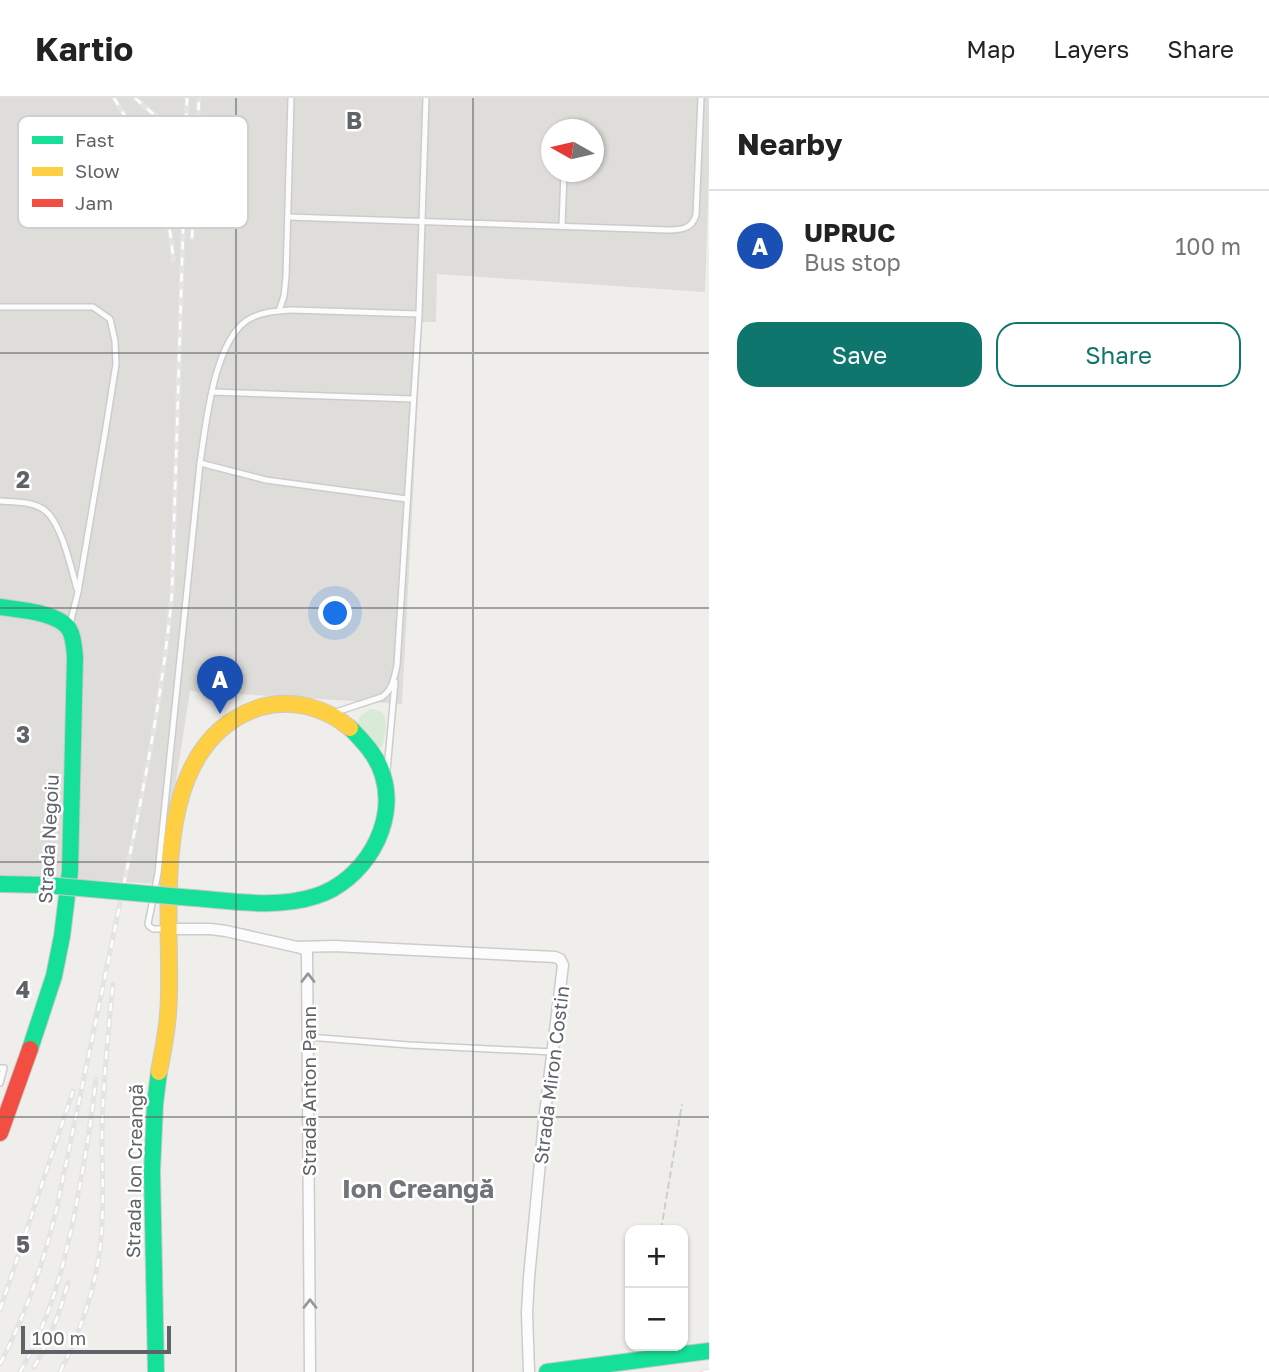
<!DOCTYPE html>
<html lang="en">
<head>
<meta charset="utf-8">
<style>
  :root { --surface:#fff; --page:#f2f2f2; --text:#222; --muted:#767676; --line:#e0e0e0; --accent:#0f766e }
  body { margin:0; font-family:"Golos Text",sans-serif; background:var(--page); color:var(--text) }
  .controls { position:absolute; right:21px; bottom:21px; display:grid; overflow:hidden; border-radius:14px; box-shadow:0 2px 5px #0004 }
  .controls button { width:63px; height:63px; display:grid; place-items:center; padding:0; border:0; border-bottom:2px solid var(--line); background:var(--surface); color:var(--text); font:35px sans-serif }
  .compass { position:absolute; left:541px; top:21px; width:63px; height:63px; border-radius:50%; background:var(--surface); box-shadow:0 2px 5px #0004; rotate:278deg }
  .scale { position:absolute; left:21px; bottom:18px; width:150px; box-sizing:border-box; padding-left:7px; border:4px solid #5f6368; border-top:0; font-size:19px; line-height:24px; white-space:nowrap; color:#5f6368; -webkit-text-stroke:5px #fff; paint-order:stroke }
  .you { position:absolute; left:336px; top:516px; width:24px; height:24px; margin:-18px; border:5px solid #fff; border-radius:50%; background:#1a73e8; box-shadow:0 0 0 10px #1a73e833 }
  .badge { display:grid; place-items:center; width:46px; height:46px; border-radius:50%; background:var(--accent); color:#fff; font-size:23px; font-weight:700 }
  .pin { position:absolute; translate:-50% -58px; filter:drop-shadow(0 2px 4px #0008) }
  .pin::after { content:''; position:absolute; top:37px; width:24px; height:21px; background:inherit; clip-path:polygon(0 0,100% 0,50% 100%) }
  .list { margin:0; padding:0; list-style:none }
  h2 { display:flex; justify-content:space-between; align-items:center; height:91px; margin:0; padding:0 28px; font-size:30px }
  h2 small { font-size:23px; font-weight:400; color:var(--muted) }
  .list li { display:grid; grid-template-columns:46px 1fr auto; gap:21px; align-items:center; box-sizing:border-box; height:112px; padding:0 28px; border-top:2px solid var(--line) }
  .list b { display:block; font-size:26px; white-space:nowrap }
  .list p { margin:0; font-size:23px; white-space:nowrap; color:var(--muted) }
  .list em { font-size:23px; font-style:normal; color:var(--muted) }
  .actions { display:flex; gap:14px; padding:21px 28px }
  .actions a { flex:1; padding:16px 0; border:2px solid var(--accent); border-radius:21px; text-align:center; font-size:24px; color:var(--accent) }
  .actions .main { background:var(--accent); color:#fff }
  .map { position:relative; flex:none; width:709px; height:1274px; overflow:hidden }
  header { display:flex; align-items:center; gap:42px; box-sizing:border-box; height:98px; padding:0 35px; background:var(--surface); border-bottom:2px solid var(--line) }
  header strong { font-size:33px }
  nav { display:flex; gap:38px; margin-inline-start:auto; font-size:24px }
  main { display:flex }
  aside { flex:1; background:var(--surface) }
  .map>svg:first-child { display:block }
</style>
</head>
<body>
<header>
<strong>Kartio</strong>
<nav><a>Map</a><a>Layers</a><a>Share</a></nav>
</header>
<main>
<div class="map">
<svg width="709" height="1274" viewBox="0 0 709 1274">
  <rect width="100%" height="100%" fill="#efeeea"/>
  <path fill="#dfddda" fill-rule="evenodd" d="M0,0H709V74L705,194L437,176L436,224H422L402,606L190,593L160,786L53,780H0ZM552,32H594V74H552Z"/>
  <path fill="#d8ebd6" d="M370,611C393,612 385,631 383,647L380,650L377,649L358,627L359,619Z"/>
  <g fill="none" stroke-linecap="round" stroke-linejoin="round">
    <defs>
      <g id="lane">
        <path d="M288,119L668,132C681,132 692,131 696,117L701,0"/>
        <polyline points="562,128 564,74"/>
        <polyline points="0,209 93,209 110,221 115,243 116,266 106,329 78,494 70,526"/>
        <polyline points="279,213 284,198 286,179 291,0"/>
        <polyline points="212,294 413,301"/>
        <polyline points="200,365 266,382 407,401"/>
        <path d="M0,403C14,404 30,403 43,411C61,422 71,470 77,491"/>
        <path d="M336,614L382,599C393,591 394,580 397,567L419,216"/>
        <polyline points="387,672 395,584"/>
        <path d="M164,831H153L149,828L148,826L158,775L200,365C206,327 213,247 246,223C259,214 276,213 292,212L419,216L426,0"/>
        <polyline points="308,939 409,947 553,954"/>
        <polyline points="0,970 4,970 0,985"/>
      </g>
      <g id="street">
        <polyline points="168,831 210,831 226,833 297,849 304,851 307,855 310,1274"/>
        <polyline points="297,849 334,848 555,859 560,861 563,867 544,1023 529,1179 527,1215 529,1274"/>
      </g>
      <g id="fast">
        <path d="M0,509C19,512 58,514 69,531C74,539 74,550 75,559L70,773L62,838L54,878L30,951"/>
        <polyline points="0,786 46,787"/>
        <path d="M193,800C233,803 277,811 316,798C363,783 398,727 383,678C378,659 364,644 350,630"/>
        <polyline points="156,1274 152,1073 155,1006 159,974"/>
        <polyline points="547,1274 709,1253"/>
      </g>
      <path id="slow" d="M159,974C164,948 169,922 169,895C171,805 149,644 261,609C293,600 326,610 350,630"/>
      <polyline id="jam" points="0,1035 30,951"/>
    </defs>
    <use href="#lane" stroke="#cbcccc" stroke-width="8"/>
    <use href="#street" stroke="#cbcccc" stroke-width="13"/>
    <use href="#fast" stroke="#cacacb" stroke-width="18"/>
    <use href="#slow" stroke="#cacacb" stroke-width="18"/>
    <use href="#jam" stroke="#cacacb" stroke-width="18"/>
    <polyline stroke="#cacfcc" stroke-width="2" stroke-dasharray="7 3.5" stroke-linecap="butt" points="661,1132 682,1006"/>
    <use href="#lane" stroke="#fdfcfc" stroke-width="5"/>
    <use href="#street" stroke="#fdfcfc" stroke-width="10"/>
    <use href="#fast" stroke="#16e098" stroke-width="16"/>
    <use href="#slow" stroke="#ffcf43" stroke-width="16"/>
    <use href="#jam" stroke="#f24e42" stroke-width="16"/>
    <defs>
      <g id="rail">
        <path d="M114,0C145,50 170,103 173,162"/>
        <polyline points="135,0 157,19"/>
        <polyline points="192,140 199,0"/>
        <polyline points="0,1212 73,993"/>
        <path d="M0,1266C26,1216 44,1164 57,1109C81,993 106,877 129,761C147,673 164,585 172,495L187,0"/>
        <path d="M34,1269C49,1243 60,1215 68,1185"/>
        <path d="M20,1274C49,1224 64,1169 75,1113C84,1068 91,1026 96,981"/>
        <path d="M60,1274C78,1238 93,1198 99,1158C105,1118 102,1076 102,1035C103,986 108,935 113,886"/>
        <polyline points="703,1274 709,1273"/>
      </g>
    </defs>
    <use href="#rail" stroke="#e4e4e4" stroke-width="5"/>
    <use href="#rail" stroke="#fff" stroke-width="2.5" stroke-dasharray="8" stroke-linecap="butt"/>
    <defs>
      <polyline id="fast-bridge" points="46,787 193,800"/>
    </defs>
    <use href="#fast-bridge" stroke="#cacacb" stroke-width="18" stroke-linecap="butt"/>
    <use href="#fast-bridge" stroke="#16e098" stroke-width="16"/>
  </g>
  <defs><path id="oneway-chevron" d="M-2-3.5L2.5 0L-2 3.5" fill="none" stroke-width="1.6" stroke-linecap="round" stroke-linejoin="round" transform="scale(1.75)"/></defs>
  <g stroke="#96999c">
    <use href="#oneway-chevron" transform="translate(308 880) rotate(-90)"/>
    <use href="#oneway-chevron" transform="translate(310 1206) rotate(-90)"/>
  </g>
  <path fill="none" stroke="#5f6368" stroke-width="2" stroke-opacity="0.55" d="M236,0V1274M473,0V1274M0,255H709M0,510H709M0,764H709M0,1019H709"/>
  <g text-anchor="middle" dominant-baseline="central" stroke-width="5" stroke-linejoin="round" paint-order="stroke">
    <g font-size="19" fill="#5f6368" stroke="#fff">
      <text transform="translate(48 741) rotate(-87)">Strada Negoiu</text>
      <text transform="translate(551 977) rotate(-83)">Strada Miron Costin</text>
      <text transform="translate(308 993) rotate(-90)">Strada Anton Pann</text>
      <text transform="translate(134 1073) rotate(-89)">Strada Ion Creangă</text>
    </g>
    <g font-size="26" font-weight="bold" fill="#70757a" stroke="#fff">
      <text x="418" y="1090">Ion Creangă</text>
    </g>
  </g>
  <rect x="18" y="18" width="230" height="112" rx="10" fill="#fff" stroke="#cfd0d2" stroke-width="2"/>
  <rect x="32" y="38" width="31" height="8" fill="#16e098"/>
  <rect x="32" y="69" width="31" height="9" fill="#ffcf43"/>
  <rect x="32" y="101" width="31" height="8" fill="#f24e42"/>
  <g font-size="19" fill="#5f6368">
    <text x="75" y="49">Fast</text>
    <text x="75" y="80">Slow</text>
    <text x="75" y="112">Jam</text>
  </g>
  <g font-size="23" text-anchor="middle" font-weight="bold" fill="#5f6368" stroke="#fff" stroke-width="5" stroke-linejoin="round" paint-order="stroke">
    <text x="354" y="31">B</text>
    <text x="23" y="390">2</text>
    <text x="23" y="645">3</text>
    <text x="23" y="900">4</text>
    <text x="23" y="1155">5</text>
  </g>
</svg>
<div class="controls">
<button>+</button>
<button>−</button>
</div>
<svg class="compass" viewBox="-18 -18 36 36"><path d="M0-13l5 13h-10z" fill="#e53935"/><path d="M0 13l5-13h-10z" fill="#767676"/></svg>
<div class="scale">100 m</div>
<div class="you"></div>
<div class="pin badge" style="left:220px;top:616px;background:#1a4fb4">A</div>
</div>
<aside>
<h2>Nearby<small></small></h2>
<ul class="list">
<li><span class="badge" style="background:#1a4fb4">A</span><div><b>UPRUC</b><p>Bus stop</p></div><em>100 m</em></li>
</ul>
<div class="actions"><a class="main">Save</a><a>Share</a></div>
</aside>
</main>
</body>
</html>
